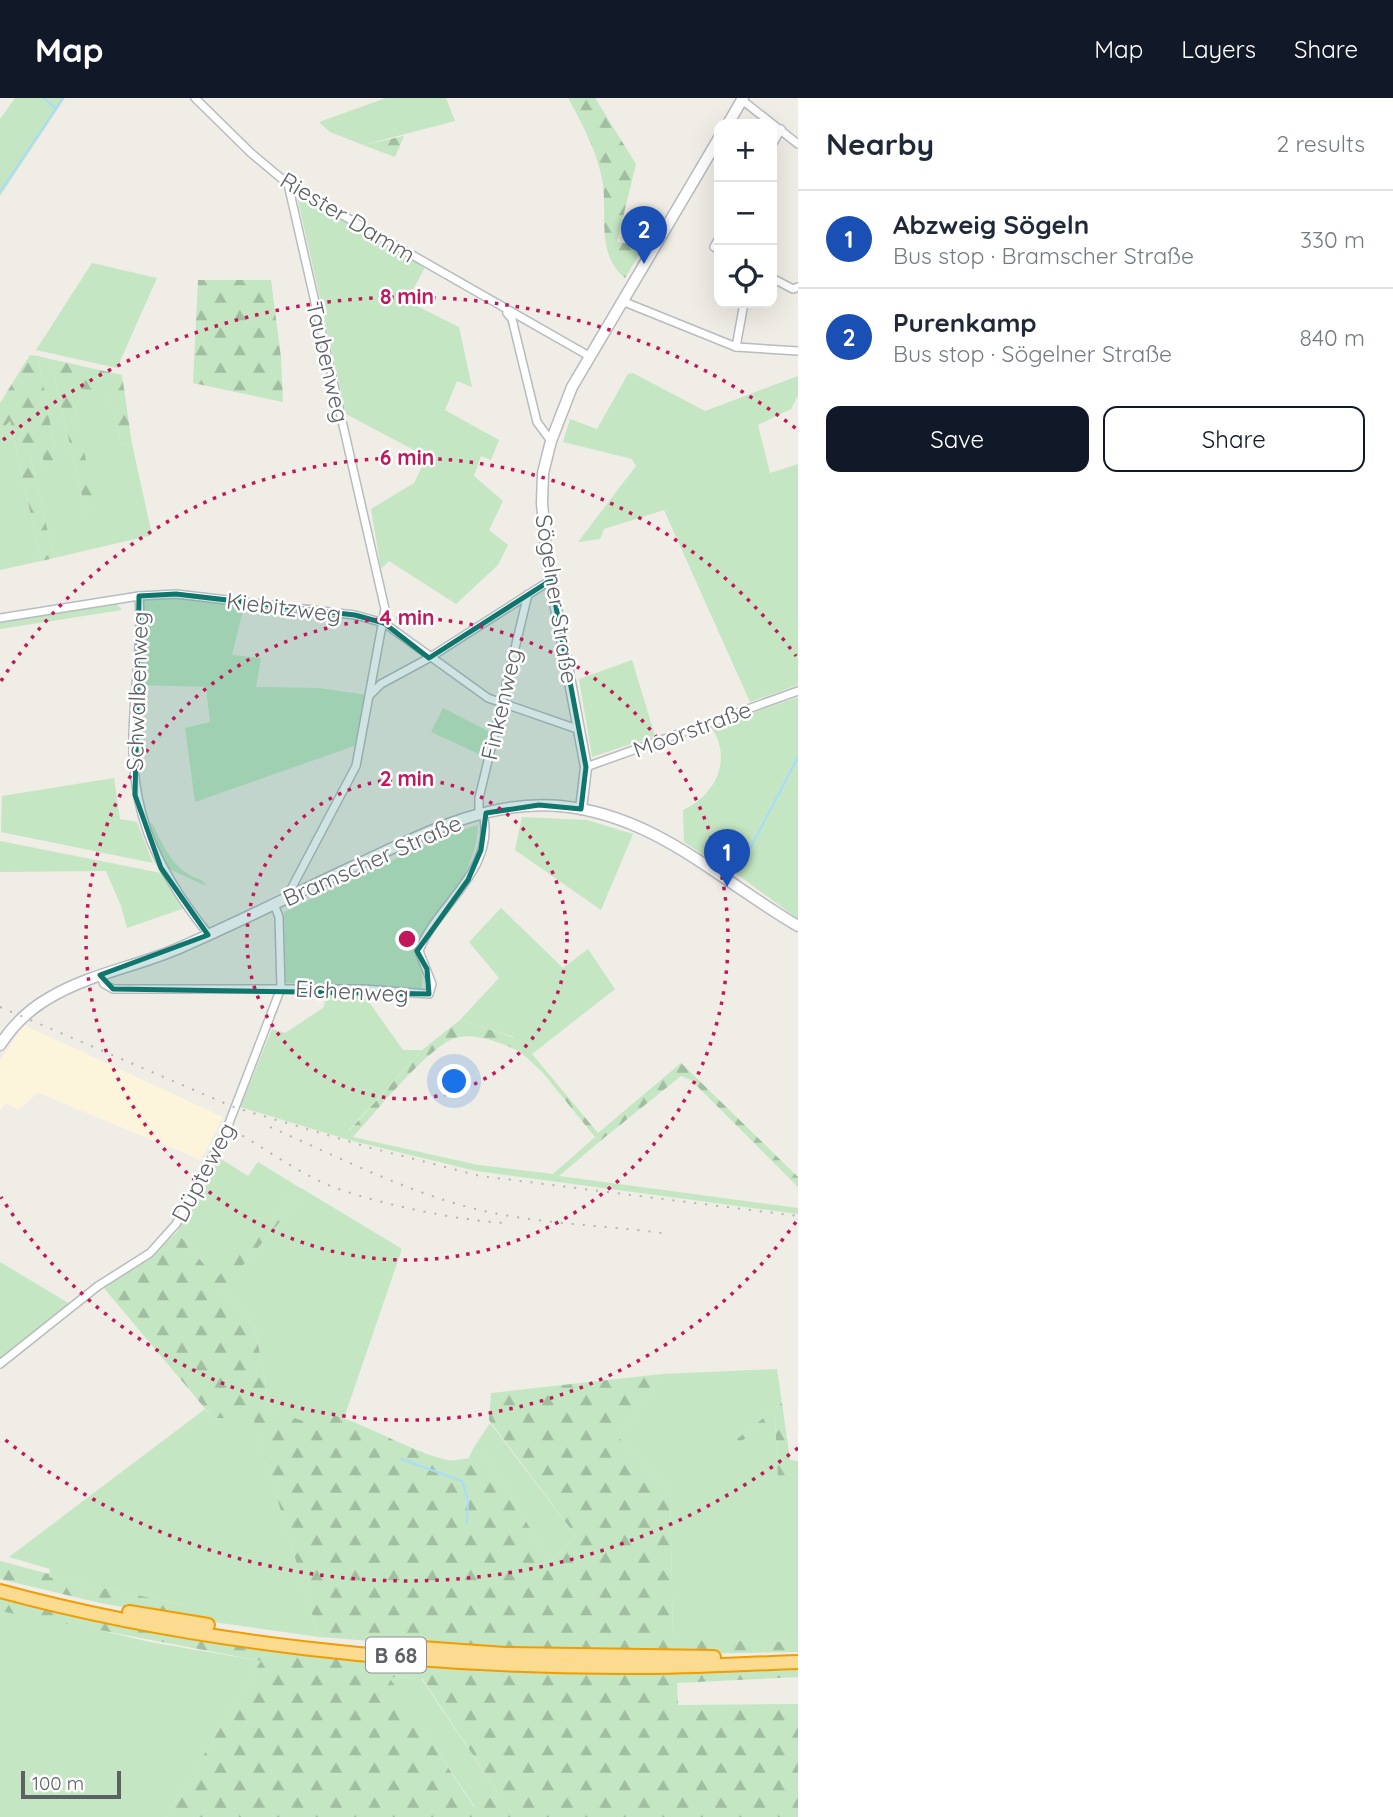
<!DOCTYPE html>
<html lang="en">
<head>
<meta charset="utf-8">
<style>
  :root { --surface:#fff; --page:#f2f2f3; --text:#1f2937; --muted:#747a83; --line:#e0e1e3; --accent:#111827 }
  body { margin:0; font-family:Quicksand,sans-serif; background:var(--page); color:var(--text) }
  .controls { position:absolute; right:21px; top:21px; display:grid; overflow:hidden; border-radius:14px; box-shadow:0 7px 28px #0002 }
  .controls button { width:63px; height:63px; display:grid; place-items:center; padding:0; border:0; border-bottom:2px solid var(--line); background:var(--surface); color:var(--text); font:35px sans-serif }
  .scale { position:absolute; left:21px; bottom:18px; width:100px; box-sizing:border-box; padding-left:7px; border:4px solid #5d6166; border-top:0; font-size:19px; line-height:24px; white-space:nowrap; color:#5d6166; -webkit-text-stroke:5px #fff; paint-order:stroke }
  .you { position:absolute; left:455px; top:984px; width:24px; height:24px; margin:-18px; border:5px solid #fff; border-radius:50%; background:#1a73e8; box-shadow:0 0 0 10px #1a73e833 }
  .badge { display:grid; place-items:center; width:46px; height:46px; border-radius:50%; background:var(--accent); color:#fff; font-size:23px; font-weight:700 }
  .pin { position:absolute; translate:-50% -58px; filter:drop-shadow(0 2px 4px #0008) }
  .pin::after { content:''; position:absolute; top:37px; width:24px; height:21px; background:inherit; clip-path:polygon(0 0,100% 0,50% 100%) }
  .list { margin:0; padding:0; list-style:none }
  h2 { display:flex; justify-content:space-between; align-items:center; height:91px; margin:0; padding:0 28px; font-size:30px }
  h2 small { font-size:23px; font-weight:400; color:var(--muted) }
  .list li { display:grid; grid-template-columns:46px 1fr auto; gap:21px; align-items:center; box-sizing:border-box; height:98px; padding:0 28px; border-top:2px solid var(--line) }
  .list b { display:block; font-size:26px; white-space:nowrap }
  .list p { margin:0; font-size:23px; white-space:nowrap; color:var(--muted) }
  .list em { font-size:23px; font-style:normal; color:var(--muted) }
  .actions { display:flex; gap:14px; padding:21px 28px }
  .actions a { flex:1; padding:16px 0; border:2px solid var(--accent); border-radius:14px; text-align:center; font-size:24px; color:var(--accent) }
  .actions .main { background:var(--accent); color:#fff }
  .icon { flex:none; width:38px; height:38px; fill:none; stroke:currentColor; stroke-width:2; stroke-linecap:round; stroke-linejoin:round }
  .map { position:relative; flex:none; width:798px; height:1719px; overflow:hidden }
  header { display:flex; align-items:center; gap:42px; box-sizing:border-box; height:98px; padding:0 35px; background:var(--accent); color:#fff }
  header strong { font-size:33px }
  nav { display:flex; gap:38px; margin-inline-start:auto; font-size:24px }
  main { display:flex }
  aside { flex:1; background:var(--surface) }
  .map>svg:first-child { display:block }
</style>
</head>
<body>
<header>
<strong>Map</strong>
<nav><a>Map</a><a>Layers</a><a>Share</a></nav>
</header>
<main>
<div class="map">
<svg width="798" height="1719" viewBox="0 0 798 1719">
  <defs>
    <pattern id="forest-firs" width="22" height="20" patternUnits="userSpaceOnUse" patternTransform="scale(1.75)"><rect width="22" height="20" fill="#c4e6c2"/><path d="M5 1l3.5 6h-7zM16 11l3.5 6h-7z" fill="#a2bea1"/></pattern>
  </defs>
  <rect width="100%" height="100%" fill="#efede5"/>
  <polygon fill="#fdf4dc" points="24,927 223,1019 201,1062 38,995 18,1012 6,1005 0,1012 0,962"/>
  <g fill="#c4e6c2">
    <polygon points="15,0 65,0 0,98 0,21"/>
    <polygon points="386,0 446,0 455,23 363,47 330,34 319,24"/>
    <polygon points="296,94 425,169 407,203 459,229 472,289 457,283 445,312 499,342 491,362 481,358 474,378 503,403 489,432 508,447 498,467 456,506 389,463 381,471 371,411 414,385 427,359 346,316"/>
    <polygon points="92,165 157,180 117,270 36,252"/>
    <polygon points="38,258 50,261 86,415 96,412 70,289 108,292 121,347 132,346 152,437 54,460 28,348 39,343 45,369 55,351"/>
    <polygon points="633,275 705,313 798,278 798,297 791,311 758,327 770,375 798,366 798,587 750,604 664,412 604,431 600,441 578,444 636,368 632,361 563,344 570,321 597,331 628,276"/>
    <polygon points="10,323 41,463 0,472 0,333"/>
    <polygon points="142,499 172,499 244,508 232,557 261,560 256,589 319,590 367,597 357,647 195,704 185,630 210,624 206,589 139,587"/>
    <polygon points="114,503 122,512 0,531 0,522"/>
    <polygon points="632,562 655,638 592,659 579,581"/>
    <path d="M798,599V821L722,765L720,768L684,744L683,712C716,697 733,661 711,629Z"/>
    <polygon points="443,610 490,634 481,657 431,634"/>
    <polygon points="114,680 120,721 137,724 153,765 1,734 2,698"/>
    <polygon points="522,719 587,722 633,736 601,812 515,752"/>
    <path d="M152,725C165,751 173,773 202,782L206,788L169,771L148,726Z"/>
    <path d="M478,727C477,773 441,813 416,848C415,864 427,875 421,891L286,885L284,814L446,737Z"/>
    <polygon points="0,743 161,775 185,810 127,830 121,808 106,773 0,774"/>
    <polygon points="501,810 563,870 588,851 615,891 527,960 519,953 514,939 460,922 499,880 469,844"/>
    <polygon points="328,896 364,897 403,952 422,952 348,1033 353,1039 478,1067 553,1076 595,1039 599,1044 559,1078 798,1110 798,1116 476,1073 349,1042 240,1009 272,931 285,935 323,910"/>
    <polygon points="218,1059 248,1078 258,1064 297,1088 216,1182 177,1134"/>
    <polygon points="306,1093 402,1151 344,1320 333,1317 314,1327 270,1313 255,1229 223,1191"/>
    <polygon points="0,1164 70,1206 0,1262"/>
    <polygon points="777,1271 782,1305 737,1341 739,1344 775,1317 778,1381 798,1384 798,1544 673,1543 670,1390 618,1339 662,1276"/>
    <polygon points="205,1311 213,1320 253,1319 319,1539 185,1520 185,1507 48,1479 50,1471 9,1459"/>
    <polygon points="490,1325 576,1438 551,1464 489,1364 473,1351"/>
    <polygon points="0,1513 43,1519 150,1544 261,1563 166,1719 0,1719"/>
    <polygon points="388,1579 421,1580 498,1695 475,1709"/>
  </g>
  <g fill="url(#forest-firs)" fill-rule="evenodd">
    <path d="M568,0H595L636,66L617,144L644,148L625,180C593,154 610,110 601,76C595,49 581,24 568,0Z"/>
    <polygon points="404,38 395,59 363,47"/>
    <polygon points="198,182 271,182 281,260 283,304 193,285"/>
    <polygon points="30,257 38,258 55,351 52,367 45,370 39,344 28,348 54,460 41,463 10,323 0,333 0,305"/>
    <polygon points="50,261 122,277 132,346 121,347 108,293 70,290 97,412 86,415"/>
    <path d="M460,922L515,940L519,953C501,945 475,934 455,940C429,948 373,1017 353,1039L348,1034L422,952Z"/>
    <polygon points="532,956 598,1035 681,965 798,1079 798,1089 691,982 681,978 599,1044 543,975 527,960"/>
    <path d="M297,1088L306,1093L223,1191L255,1229L270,1313L314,1326L333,1317C373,1329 407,1352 447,1362C455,1364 462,1360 468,1361L473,1351L489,1364L551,1464L576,1438L489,1322L491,1295L662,1276L618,1339L670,1390L673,1542L798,1544V1554L675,1556L490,1552L319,1539L253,1320H213L103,1189L152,1158L177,1134L216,1181Z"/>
    <polygon points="782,1305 790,1362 798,1363 798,1384 778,1382 775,1318 739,1345 737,1341"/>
    <polygon points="0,1463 49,1476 49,1479 185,1507 185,1520 100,1505 0,1481"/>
    <path d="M0,1500L156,1533L570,1572L798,1571V1579L677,1585L678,1607L798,1606V1719H166L261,1563L0,1513ZM389,1579L422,1580L498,1695L474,1709Z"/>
  </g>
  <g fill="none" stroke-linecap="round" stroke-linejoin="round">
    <g stroke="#a7dcfe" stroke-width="2">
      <polyline points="44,0 55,10"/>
      <polyline points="0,94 63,0"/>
      <polyline points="742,766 798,659"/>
      <polyline points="401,1361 462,1383 468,1402 467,1425"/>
    </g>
    <defs>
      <g id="street">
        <polyline points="195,0 251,55 288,86 589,258"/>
        <polyline points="742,2 798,46"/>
        <polyline points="772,47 781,31"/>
        <polyline points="288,86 385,511 356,668 290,793 291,798"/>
        <polyline points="719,140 714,149 719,152"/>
        <polyline points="772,180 793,191 798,189"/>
        <polyline points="622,203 736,249 798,253"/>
        <polyline points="507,215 512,221 537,324 551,343"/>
        <polyline points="736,249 744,205"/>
        <path d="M139,498C142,538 136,576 134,616C127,707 152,766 209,837"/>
        <polyline points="0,520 139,498 176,496 355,517 384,525 488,600 580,632"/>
        <polyline points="370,597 381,586 429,560 551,482"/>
        <polyline points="586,669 798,593"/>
        <polyline points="479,716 479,700 528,496"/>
        <path d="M100,877L104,886L113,891H363L429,896L432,886L419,853C436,807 497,772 483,715"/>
        <polyline points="0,1266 98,1188 150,1155 176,1126 224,1038 281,890 279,819 274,806"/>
      </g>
      <g id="secondary">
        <polyline points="728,26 743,0"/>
        <polyline points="581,711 586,669 547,462 542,405 543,375 551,343 572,289 719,40"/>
        <path d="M0,947C13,927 28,912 49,900C89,876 135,869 177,851C235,826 292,797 350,770C415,740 485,701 560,708C656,717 719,782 798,828"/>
      </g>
      <g id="highway">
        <path d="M0,1493C196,1546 416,1568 618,1569C678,1570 738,1566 798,1564"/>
        <polyline points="129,1514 208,1527"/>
        <polyline points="407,1549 505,1556 714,1559"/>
      </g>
    </defs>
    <use href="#street" stroke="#b8bbbf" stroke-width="10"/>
    <use href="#secondary" stroke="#b7babf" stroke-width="13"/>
    <use href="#highway" stroke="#f19c03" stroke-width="16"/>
    <use href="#street" stroke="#fff" stroke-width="7"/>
    <use href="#secondary" stroke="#fff" stroke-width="10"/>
    <use href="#highway" stroke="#fbdb90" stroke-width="12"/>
    <g stroke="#b4b5b6" stroke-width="2" stroke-dasharray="2 9" stroke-linecap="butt">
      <polyline points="0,909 236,1010 371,1050 480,1078 798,1118"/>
      <path d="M270,1029C331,1056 393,1087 457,1106C524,1126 594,1126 662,1135"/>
      <path d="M233,1032C264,1050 294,1072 326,1086C368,1104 463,1124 508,1125"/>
    </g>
  </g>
  <path fill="#0f766e" fill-opacity="0.2" stroke="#0f766e" stroke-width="5" stroke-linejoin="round" d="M551,482L586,669L581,711L539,707L486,715L481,752L468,782L417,853L427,871L429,896L113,891L100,877L208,837L161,770L135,697L139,498L176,496L355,517L384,525L429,560Z"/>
  <g fill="none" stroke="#c2185b" stroke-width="3.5" stroke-dasharray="3.5 7">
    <circle cx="407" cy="841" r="160"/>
    <circle cx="407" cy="841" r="321"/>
    <path d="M796 1124A481 481 0 0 1 1 1099M1 583A481 481 0 0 1 796 558"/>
    <path d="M798 1350A642 642 0 0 1 3 1340M3 342A642 642 0 0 1 798 332"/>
  </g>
  <g text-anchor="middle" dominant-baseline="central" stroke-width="5" stroke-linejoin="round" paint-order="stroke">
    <rect fill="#fff" stroke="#8e9094" stroke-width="2" x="366" y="1539.5" width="60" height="35" rx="5"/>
    <g font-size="21" font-weight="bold" fill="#5d6166">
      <text x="396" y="1557">B 68</text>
    </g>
    <g font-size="23" fill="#5d6166" stroke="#fff">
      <text transform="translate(348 119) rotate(31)">Riester Damm</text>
      <text transform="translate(328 264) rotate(77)">Taubenweg</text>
      <text transform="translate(557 501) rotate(81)">Sögelner Straße</text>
      <text transform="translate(284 509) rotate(7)">Kiebitzweg</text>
      <text transform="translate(137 593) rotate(-88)">Schwalbenweg</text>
      <text transform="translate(501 606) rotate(-77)">Finkenweg</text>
      <text transform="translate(692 631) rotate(-20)">Moorstraße</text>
      <text transform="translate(372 762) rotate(-24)">Bramscher Straße</text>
      <text transform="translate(352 893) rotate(3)">Eichenweg</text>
      <text transform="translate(203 1074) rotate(-62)">Düpteweg</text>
    </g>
  </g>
  <circle cx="407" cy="841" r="10" fill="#c2185b" stroke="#fff" stroke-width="3.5"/>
  <g font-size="21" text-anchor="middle" font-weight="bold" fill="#c2185b" stroke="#fff" stroke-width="5" stroke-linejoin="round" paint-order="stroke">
    <text x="407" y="206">8 min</text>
    <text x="407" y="367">6 min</text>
    <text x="407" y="527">4 min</text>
    <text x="407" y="688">2 min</text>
  </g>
</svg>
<div class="controls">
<button>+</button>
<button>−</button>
<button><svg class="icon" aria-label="locate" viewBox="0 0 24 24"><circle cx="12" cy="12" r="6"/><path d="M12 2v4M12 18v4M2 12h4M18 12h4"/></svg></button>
</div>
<div class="scale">100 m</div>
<div class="you"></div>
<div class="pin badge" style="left:727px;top:789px;background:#1a4fb4">1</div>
<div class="pin badge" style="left:644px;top:166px;background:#1a4fb4">2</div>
</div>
<aside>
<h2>Nearby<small>2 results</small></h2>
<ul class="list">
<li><span class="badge" style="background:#1a4fb4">1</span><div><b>Abzweig Sögeln</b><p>Bus stop · Bramscher Straße</p></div><em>330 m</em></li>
<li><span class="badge" style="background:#1a4fb4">2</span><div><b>Purenkamp</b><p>Bus stop · Sögelner Straße</p></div><em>840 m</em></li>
</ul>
<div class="actions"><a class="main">Save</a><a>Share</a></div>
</aside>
</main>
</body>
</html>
